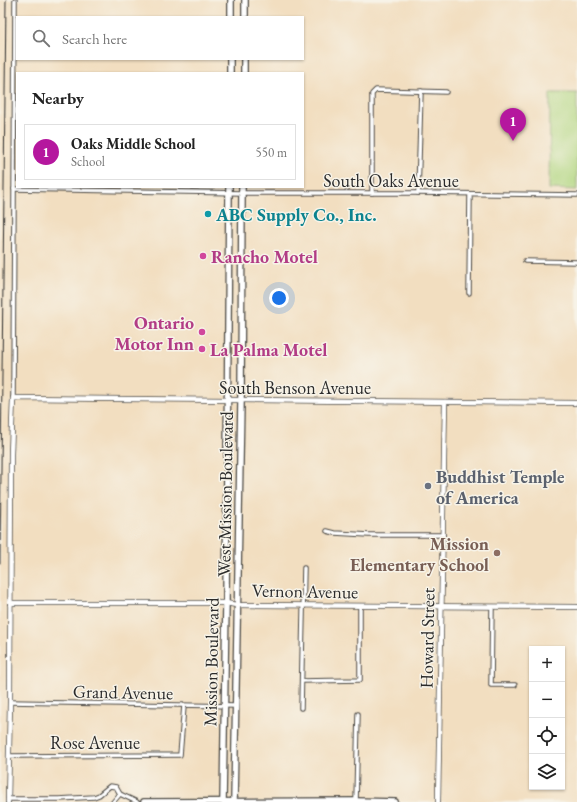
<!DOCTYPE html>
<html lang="en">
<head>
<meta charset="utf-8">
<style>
  :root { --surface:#fff; --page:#f6f6f6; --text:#222; --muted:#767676; --line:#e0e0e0; --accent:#b5179e }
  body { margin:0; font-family:"EB Garamond",serif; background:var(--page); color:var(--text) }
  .controls { position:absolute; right:12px; bottom:12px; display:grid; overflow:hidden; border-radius:0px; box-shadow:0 1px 3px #0004 }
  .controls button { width:36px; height:36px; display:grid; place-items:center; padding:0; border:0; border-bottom:1px solid var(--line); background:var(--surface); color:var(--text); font:20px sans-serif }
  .you { position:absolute; left:279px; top:298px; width:14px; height:14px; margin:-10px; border:3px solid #fff; border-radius:50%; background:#1a73e8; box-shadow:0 0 0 6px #1a73e833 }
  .badge { display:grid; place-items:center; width:26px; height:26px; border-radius:50%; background:var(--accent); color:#fff; font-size:13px; font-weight:700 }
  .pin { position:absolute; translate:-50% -33px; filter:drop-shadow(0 1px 2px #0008) }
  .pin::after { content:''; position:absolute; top:21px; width:14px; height:12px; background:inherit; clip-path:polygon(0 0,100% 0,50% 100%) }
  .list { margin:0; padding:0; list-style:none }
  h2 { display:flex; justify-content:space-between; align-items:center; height:52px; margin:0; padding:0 16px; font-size:17px }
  h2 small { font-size:13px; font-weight:400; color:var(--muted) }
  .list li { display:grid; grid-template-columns:26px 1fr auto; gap:12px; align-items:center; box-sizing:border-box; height:56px; margin:0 8px 8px; padding:0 8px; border:1px solid var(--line); border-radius:0px }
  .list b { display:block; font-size:15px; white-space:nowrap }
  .list p { margin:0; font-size:13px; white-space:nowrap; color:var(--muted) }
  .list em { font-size:13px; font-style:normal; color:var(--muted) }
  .icon { flex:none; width:22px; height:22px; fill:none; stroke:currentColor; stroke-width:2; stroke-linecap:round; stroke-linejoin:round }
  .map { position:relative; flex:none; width:577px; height:802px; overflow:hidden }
  .search { position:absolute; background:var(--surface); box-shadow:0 1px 3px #0004; left:16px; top:16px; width:288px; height:44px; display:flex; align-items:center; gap:10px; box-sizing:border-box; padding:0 14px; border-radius:0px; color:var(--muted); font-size:15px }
  .panel { position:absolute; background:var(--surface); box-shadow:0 1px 3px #0004; left:16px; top:72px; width:288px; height:116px; border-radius:0px }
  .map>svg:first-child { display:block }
</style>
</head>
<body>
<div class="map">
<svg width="577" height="802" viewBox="0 0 577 802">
  <rect width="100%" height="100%" fill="#f7f3e8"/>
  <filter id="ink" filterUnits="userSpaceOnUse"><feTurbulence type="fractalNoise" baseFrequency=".025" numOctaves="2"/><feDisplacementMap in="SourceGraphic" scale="8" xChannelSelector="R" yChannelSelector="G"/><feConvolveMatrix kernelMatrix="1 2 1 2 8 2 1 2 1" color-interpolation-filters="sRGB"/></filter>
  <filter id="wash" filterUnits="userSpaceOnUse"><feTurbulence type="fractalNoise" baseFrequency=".012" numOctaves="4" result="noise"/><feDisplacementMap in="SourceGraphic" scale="16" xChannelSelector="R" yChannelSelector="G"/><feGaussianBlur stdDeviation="0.9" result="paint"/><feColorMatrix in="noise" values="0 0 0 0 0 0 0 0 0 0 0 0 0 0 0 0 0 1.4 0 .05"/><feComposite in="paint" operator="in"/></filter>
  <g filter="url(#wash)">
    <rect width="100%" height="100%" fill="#f2dec0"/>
    <polygon fill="#b0d67f" stroke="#6e8055" points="550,93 577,93 577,190 549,189"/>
  </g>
  <g filter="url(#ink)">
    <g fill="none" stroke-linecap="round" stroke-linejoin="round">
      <defs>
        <g id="minor">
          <polyline points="14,189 242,193 418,193 577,195"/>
          <polyline points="372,193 372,94 376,90 446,92"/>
          <polyline points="418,193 421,91"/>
          <polyline points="525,261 577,262"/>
          <polyline points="469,293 470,194"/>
          <polyline points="13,398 15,0"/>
          <polyline points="327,531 335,533 369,535 443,535"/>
          <polyline points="492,607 491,685 515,685"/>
          <polyline points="302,681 360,680 360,606"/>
          <polyline points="10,702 235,706"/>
          <polyline points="301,708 304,568"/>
          <polyline points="9,756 180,755 184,706"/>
          <polyline points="8,799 59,799 94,797 99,795 110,786 116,787 120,794 137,802"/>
          <polyline points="113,802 120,794"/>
          <polyline points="356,802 358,714"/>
        </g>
        <g id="tertiary">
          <polyline points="10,603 226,603 236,605 577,607"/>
          <path d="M8,802L10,702L11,454L13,398C201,401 389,402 577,403"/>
          <polyline points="438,802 445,402"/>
        </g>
        <g id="primary">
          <polyline points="231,17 231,0"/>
          <polyline points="245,17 245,0"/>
          <polyline points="230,73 230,59"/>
          <polyline points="244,73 244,59"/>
          <polyline points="144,802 356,801 395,802"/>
          <polyline points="223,802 226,603 229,187"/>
          <polyline points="234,802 241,402 242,187"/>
        </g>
      </defs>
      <use href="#minor" stroke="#494641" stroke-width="5.5"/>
      <use href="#tertiary" stroke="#494641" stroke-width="6"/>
      <use href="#primary" stroke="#494641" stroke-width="8"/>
      <use href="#minor" stroke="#fff" stroke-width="3.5"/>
      <use href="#tertiary" stroke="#fff" stroke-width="4.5"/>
      <use href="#primary" stroke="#fff" stroke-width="5.5"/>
      <polyline stroke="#2b2b2b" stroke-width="1" points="0,563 6,0"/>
    </g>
  </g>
  <circle fill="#0f9aa8" stroke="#f7f3e8" stroke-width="1.5" cx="208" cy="214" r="4"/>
  <g fill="#d1479c" stroke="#f7f3e8" stroke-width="1.5">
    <circle cx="203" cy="256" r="4"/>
    <circle cx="202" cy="332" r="4"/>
    <circle cx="202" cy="349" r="4"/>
  </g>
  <circle fill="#6b7280" stroke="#f7f3e8" stroke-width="1.5" cx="428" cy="486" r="4"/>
  <circle fill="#8d6e63" stroke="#f7f3e8" stroke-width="1.5" cx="497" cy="553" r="4"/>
  <g text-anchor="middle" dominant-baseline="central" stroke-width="3" stroke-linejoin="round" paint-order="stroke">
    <g font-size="18" fill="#2b2b2b" stroke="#f7f3e8">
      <text x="391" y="180">South Oaks Avenue</text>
      <text x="295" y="387">South Benson Avenue</text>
      <text transform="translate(225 494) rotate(-89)">West Mission Boulevard</text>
      <text transform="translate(305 591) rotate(1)">Vernon Avenue</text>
      <text transform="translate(427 638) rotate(-89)">Howard Street</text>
      <text transform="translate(211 662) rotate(-89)">Mission Boulevard</text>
      <text transform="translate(123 692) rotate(1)">Grand Avenue</text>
      <text x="95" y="742">Rose Avenue</text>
    </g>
    <g font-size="18" font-weight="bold" fill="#0d838f" stroke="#f7f3e8" text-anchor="start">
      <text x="216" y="214">ABC Supply Co., Inc.</text>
    </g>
    <g font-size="18" font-weight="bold" fill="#b23c85" stroke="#f7f3e8" text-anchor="start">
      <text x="211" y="256">Rancho Motel</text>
      <text x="194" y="322" text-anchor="end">Ontario<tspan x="194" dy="21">Motor Inn</tspan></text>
      <text x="210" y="349">La Palma Motel</text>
    </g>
    <g font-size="18" font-weight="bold" fill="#5b616d" stroke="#f7f3e8" text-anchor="start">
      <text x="436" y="476">Buddhist Temple<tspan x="436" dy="21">of America</tspan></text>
    </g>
    <g font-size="18" font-weight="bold" fill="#785e54" stroke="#f7f3e8" text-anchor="end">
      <text x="489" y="543">Mission<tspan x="489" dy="21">Elementary School</tspan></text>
    </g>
  </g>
</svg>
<div class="controls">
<button>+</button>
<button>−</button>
<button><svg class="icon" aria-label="locate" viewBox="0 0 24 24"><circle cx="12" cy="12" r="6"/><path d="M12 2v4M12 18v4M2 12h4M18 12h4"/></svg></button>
<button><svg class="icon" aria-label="layers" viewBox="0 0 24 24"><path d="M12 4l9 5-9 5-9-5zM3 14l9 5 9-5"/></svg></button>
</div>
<div class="you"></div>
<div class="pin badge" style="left:513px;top:141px">1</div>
<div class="search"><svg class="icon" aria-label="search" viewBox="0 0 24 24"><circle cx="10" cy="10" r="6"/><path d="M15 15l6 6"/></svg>Search here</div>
<section class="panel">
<h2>Nearby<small></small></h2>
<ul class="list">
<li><span class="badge">1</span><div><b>Oaks Middle School</b><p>School</p></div><em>550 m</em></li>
</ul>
</section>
</div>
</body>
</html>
